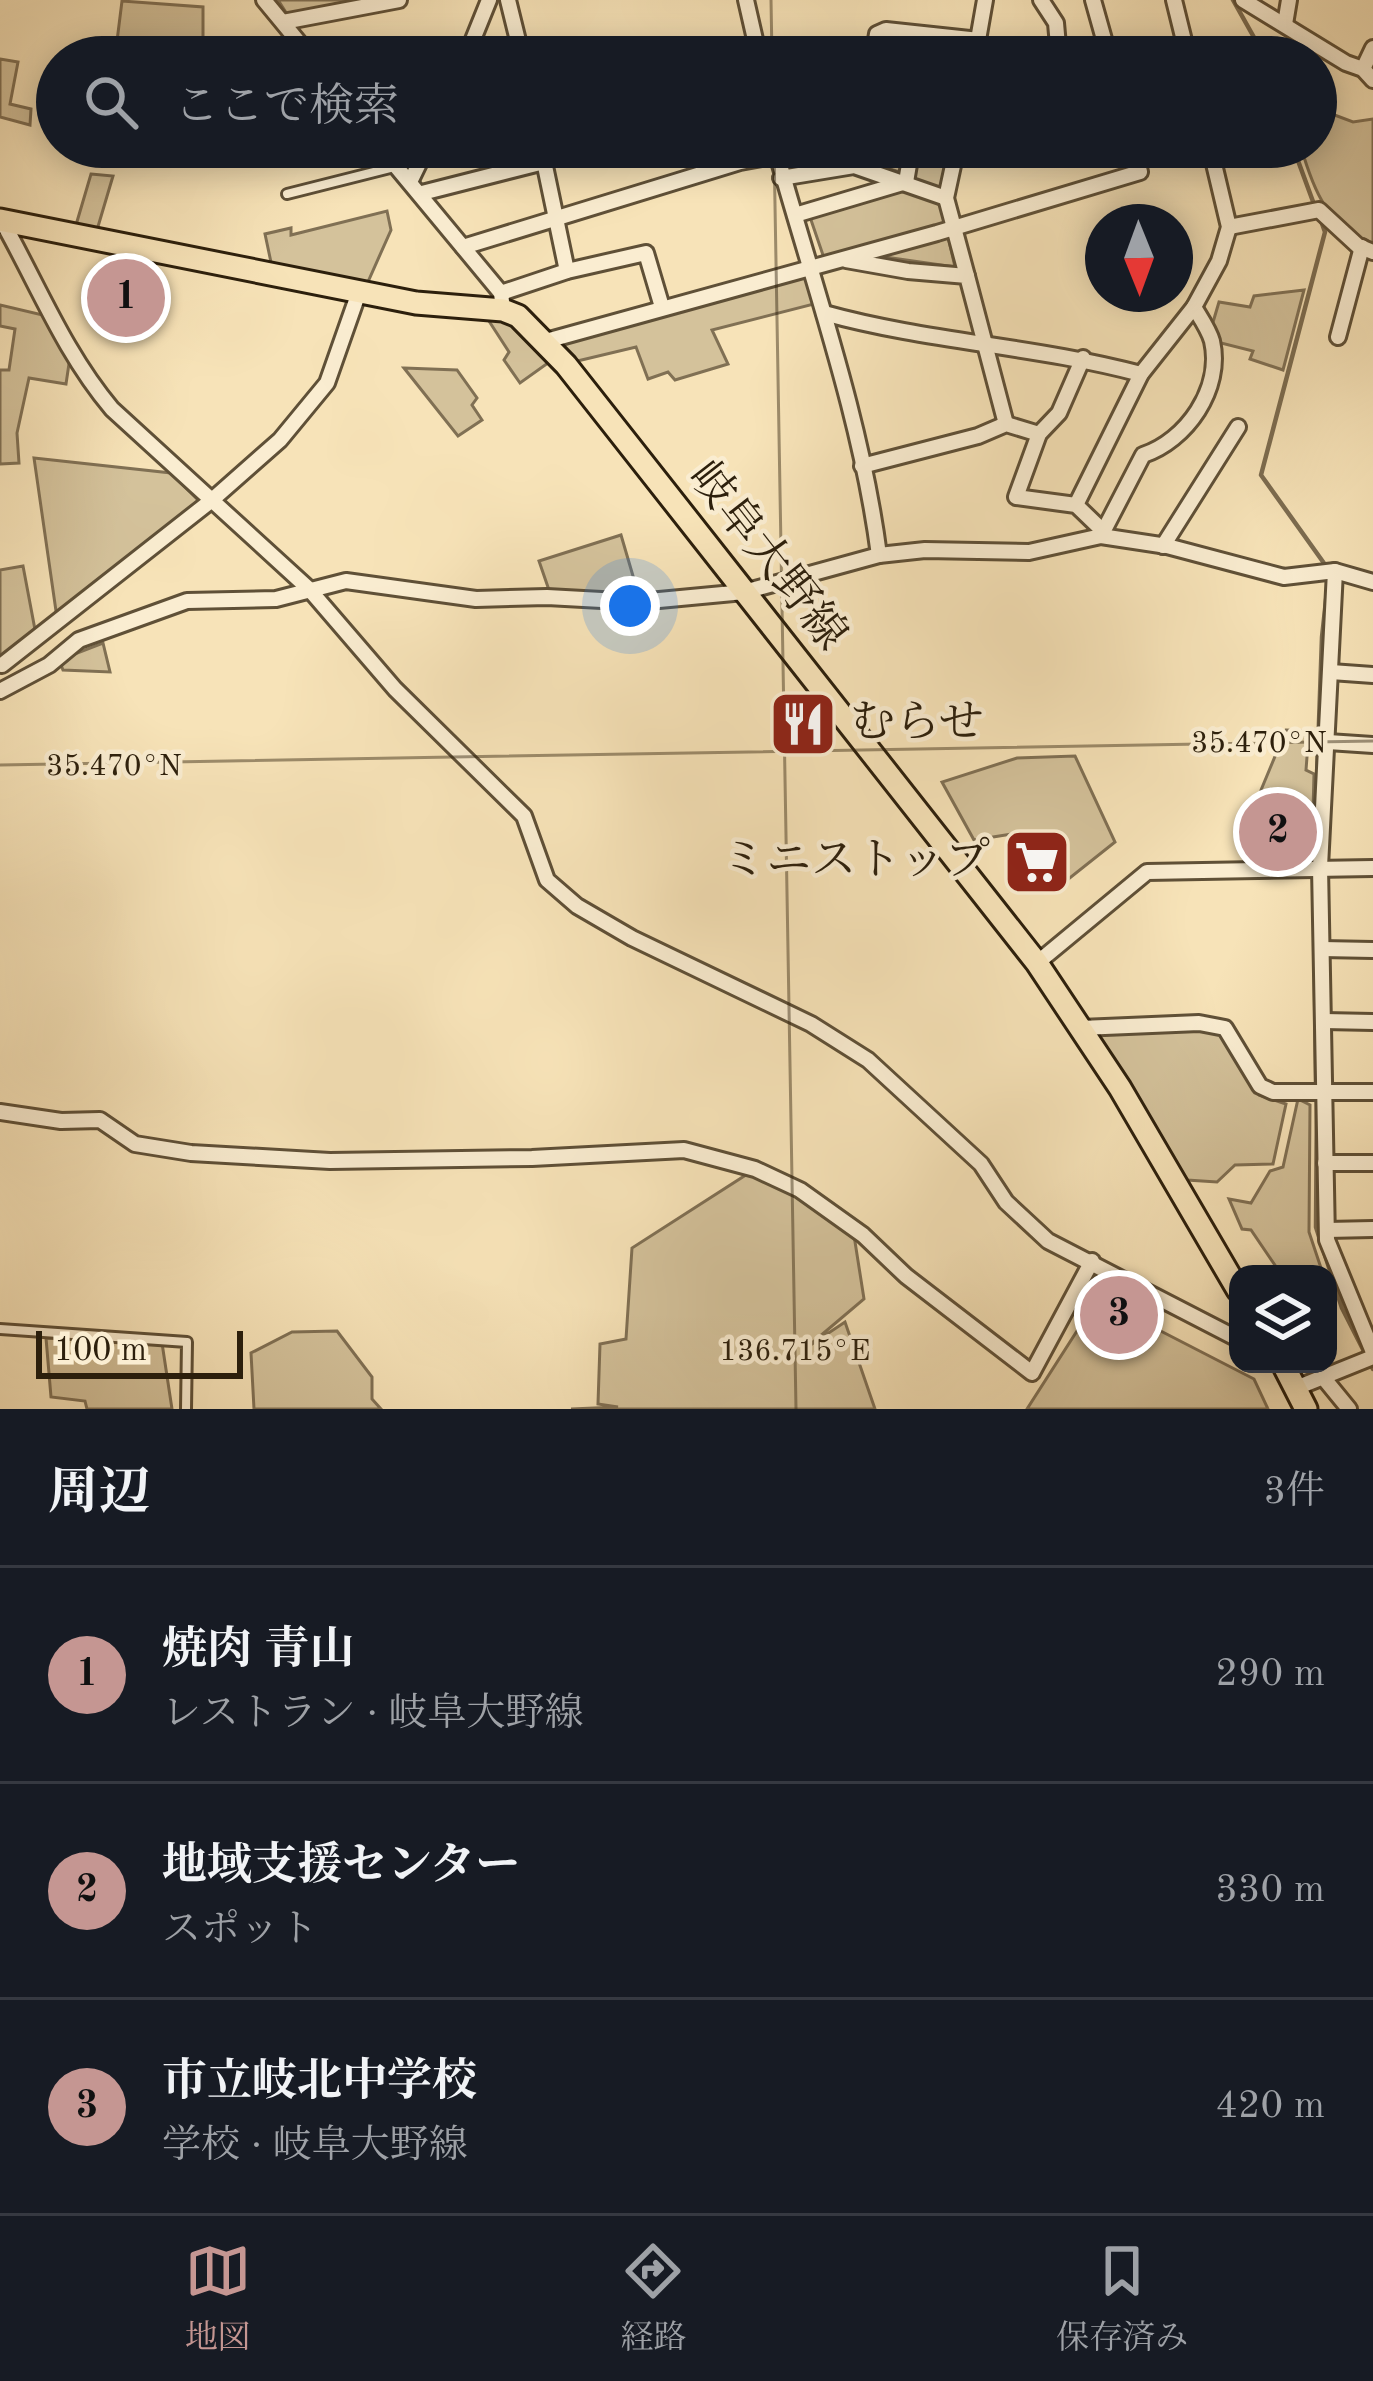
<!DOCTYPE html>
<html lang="ja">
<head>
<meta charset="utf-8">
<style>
  :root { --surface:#171b24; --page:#242831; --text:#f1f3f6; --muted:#9ea1a6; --line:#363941; --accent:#c59692 }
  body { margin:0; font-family:"Old Standard TT","Noto Serif JP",serif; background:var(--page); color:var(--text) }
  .controls { position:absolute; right:36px; bottom:36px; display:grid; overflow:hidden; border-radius:24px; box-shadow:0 6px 30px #0003 }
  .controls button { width:108px; height:108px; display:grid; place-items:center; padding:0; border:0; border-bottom:3px solid var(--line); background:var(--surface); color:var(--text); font:60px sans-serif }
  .compass { position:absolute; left:1085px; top:204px; width:108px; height:108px; border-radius:50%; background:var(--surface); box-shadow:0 6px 30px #0003; rotate:179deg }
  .scale { position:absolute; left:36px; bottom:30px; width:207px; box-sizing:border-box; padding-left:12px; border:6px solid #2c1f0c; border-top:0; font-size:33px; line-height:42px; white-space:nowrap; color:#2c1f0c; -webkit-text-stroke:9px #faedd1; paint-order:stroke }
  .you { position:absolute; left:630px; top:606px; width:42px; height:42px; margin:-30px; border:9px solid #fff; border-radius:50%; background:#1a73e8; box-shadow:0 0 0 18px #1a73e833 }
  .badge { display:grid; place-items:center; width:78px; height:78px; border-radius:50%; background:var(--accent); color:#111; font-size:39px; font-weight:700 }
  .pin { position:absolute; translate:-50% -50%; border:6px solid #fff; box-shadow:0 3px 12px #0006 }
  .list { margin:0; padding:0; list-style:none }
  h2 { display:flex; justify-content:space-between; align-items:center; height:156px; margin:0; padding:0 48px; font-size:51px }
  h2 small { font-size:39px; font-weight:400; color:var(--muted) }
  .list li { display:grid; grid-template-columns:78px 1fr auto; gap:36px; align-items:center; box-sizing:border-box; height:216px; padding:0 48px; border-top:3px solid var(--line) }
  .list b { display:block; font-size:45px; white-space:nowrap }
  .list p { margin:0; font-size:39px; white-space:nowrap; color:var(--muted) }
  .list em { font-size:39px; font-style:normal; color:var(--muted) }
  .icon { flex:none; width:66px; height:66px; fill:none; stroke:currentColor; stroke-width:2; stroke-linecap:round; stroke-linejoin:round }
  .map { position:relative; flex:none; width:1373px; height:1409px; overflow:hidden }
  .search { position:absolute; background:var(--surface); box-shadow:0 6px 30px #0003; left:36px; right:36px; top:36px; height:132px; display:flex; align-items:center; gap:30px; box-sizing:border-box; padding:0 42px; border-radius:66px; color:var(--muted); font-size:45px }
  .sheet { height:804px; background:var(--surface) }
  nav { display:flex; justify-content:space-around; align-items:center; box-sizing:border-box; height:168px; border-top:3px solid var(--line); background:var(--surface); font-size:33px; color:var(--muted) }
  nav a { display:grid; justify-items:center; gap:6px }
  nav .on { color:var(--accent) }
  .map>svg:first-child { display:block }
</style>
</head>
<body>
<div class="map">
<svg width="1373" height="1409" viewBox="0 0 1373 1409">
  <rect width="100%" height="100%" fill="#f7e3b8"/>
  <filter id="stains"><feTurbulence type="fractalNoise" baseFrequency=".00167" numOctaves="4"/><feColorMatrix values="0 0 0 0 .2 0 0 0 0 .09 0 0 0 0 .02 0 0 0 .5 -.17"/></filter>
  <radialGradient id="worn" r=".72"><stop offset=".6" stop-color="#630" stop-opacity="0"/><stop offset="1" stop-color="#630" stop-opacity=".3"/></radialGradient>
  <g fill="#d4c29b" stroke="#807054" stroke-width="3">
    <polygon points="278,0 359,0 287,14"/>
    <polygon points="122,1 203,7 203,57 115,57"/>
    <polygon points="885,37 971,49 969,57 882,57"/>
    <polygon points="0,59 18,62 10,104 31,109 30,125 0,117"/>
    <path d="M1316,108L1353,122L1373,119V244C1327,225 1314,192 1301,147H1316Z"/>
    <polygon points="870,147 951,147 947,223 824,258 810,217 903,191 909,175 868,162"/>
    <polygon points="91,174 113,176 97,230 76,225"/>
    <polygon points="387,211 391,230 367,284 272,267 265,234 291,228 291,235"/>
    <polygon points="947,232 955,267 878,256"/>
    <polygon points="809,271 818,303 712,330 728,364 675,380 668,372 648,379 636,347 569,363 560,348 562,342"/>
    <polygon points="1304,290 1283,370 1250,359 1253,351 1217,342 1211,329 1219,302 1250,307 1254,296"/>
    <polygon points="0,305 47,316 70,357 66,384 29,378 17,433 19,463 0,464 0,370 9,370 15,329 0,326"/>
    <path d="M487,318C516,320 531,342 548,363L520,383L504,360L509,352Z"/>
    <polygon points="404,368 457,370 477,398 472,405 482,420 458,436"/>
    <polygon points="34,458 171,473 203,505 57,618"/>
    <polygon points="621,535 638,593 550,593 539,561"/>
    <polygon points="23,566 36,635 0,664 0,570"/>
    <polygon points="103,643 110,672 63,670 59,660"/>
    <polygon points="1286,730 1309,731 1306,770 1314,774 1313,811 1259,811 1261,790"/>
    <polygon points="1075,756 1115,842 1066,881 1024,832 974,840 942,782 1017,758"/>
    <polygon points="1199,1031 1222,1032 1259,1095 1286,1104 1273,1164 1235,1165 1217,1182 1187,1180 1095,1033"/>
    <polygon points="1298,1099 1310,1105 1309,1232 1323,1274 1281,1274 1251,1230 1242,1229 1229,1199 1251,1203 1270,1171 1283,1167"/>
    <polygon points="749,1173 778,1184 853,1229 864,1299 806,1348 845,1322 875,1409 571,1409 618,1407 598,1404 600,1344 626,1339 632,1248"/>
    <polygon points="1093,1306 1112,1306 1254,1379 1268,1409 1027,1409"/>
    <polygon points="337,1331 372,1377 372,1399 381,1409 254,1409 251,1353 292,1332"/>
    <polygon points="46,1338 162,1343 172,1409 87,1409 85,1401 51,1397"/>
  </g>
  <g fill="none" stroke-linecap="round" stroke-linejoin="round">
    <g stroke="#7c6c50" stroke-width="4.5">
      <polyline points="1233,0 1265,57"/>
      <polyline points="1293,147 1315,207"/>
      <polyline points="1320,218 1325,232 1261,475 1326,566"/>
      <polyline points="1315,835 1322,637 1328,582"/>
      <polyline points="1314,882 1316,1086"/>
      <polyline points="1317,1098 1316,1227 1342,1308 1373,1369"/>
    </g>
    <defs>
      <g id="service">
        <polyline points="287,194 394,167"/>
        <polyline points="0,1329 187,1342 186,1409"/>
      </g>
      <g id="minor">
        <polyline points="264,0 311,57"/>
        <polyline points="508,0 522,57"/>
        <polyline points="746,0 759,57"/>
        <polyline points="1041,0 1056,23 1059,57"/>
        <polyline points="1093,0 1109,57"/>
        <polyline points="1174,0 1188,57"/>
        <polyline points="1243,0 1346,63 1363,69 1373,80"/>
        <polyline points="283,22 399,0"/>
        <polyline points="1285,24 1289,0"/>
        <polyline points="466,57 489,0"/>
        <polyline points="873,57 877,34 886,30 979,40"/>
        <polyline points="927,57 931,35"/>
        <polyline points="975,57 985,0"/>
        <polyline points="1363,69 1373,48"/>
        <polyline points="380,147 501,293 503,310"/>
        <polyline points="541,147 567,271"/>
        <path d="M775,147C812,281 861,416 879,555"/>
        <polyline points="957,147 946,198 967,276"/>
        <polyline points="854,166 858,147"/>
        <polyline points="781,178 854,166 946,198"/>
        <polyline points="410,182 427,147"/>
        <polyline points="422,193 544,162"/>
        <polyline points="795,215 906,182 912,147"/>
        <path d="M2,221C38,285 64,352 112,409L309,589L395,689L524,816L547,880L577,906L632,938L811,1024L868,1060L981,1164L1006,1202L1048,1241L1238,1339"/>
        <polyline points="1229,227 1319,210 1358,246 1373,252"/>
        <polyline points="463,247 740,162 777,155"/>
        <polyline points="846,260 908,271 967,276 1006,424"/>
        <polyline points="501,293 567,271 646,253 662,307"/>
        <path d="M824,313C928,342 1037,346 1141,374"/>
        <polyline points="1338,337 1362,247"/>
        <polyline points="546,341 937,233 1140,172 1134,147"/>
        <polyline points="1083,358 1059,413 1039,434 1016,497 1076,505 1103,531"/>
        <polyline points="862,466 978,436 1006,424 1039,434"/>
        <polyline points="1076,505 1141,374 1194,307 1219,261 1229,227 1210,147"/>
        <path d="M1101,536L1143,455C1186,441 1223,389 1212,341C1209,330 1200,317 1194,307"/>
        <polyline points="1163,546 1238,427"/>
        <polyline points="1335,571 1320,867 1327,1240 1373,1352"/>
        <polyline points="2,665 212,500 280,440 327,383 359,292"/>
        <polyline points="1331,672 1373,675"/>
        <polyline points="0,691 49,665 79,640 187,601 276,599 346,581 476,599 547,597 638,602 744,592 879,555 925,550 1029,552 1101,536 1167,546 1284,577 1335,571 1373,582"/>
        <polyline points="1328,742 1373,745"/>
        <polyline points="1322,949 1373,950"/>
        <polyline points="1037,963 1147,872 1373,868"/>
        <polyline points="1324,1021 1373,1022"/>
        <polyline points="1081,1028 1199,1023 1225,1028 1260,1086 1273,1092 1373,1092"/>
        <polyline points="0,1112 61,1121 100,1120 135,1144 191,1153 330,1161 532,1158 684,1150 755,1169 800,1190 863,1235 906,1276 1032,1373 1092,1261"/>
        <polyline points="1325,1163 1373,1163"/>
        <polyline points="1327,1230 1373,1229"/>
        <polyline points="1322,1376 1349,1409"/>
        <polyline points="1296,1388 1373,1357"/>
      </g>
      <g id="primary">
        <polyline points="0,220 416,303 503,310 518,316 566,365 1037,963 1120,1088 1238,1290"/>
        <polyline points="1283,1364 1306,1409"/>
      </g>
    </defs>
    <use href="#service" stroke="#5f5037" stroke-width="14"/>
    <use href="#minor" stroke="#5f5037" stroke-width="20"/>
    <use href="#primary" stroke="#2c1f0c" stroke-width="27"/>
    <use href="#service" stroke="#faedd1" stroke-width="8"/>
    <use href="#minor" stroke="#faedd1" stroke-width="14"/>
    <use href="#primary" stroke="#f7e3b8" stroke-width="21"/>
  </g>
  <path fill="none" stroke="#2c1f0c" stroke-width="3" stroke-opacity="0.45" d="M771,0L772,57M774,147L796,1409M0,765L1373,741"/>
  <defs>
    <symbol id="restaurant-square" viewBox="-11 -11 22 22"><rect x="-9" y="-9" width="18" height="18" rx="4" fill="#8f2418" stroke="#faedd1"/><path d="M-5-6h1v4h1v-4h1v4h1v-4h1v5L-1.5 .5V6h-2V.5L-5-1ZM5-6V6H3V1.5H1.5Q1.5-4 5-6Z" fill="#fff"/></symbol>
    <symbol id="supermarket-square" viewBox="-11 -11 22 22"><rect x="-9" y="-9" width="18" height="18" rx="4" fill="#8f2418" stroke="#faedd1"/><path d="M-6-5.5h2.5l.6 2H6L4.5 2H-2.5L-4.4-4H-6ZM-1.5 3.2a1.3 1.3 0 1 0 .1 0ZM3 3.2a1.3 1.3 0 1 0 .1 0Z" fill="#fff"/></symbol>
  </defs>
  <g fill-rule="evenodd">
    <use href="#restaurant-square" x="765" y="686" width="76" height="76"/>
    <use href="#supermarket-square" x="999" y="824" width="76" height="76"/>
  </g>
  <g text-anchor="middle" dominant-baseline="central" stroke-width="9" stroke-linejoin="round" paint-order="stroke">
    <g font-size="45" fill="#2c1f0c" stroke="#faedd1">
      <text transform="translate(766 557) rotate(52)">岐阜大野線</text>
    </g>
    <g font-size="45" fill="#2c1f0c" stroke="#faedd1" text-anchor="start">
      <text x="850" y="724">むらせ</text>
      <text x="990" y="862" text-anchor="end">ミニストップ</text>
    </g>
  </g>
  <g font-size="30" text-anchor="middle" fill="#2c1f0c" stroke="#faedd1" stroke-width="9" stroke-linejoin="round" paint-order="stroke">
    <text x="1259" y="752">35.470°N</text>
    <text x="114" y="775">35.470°N</text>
    <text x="795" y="1360">136.715°E</text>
  </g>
  <rect width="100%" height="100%" filter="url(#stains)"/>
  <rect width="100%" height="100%" fill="url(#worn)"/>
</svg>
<div class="controls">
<button><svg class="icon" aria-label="layers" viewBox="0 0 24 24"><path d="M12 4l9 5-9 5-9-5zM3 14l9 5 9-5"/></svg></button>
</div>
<svg class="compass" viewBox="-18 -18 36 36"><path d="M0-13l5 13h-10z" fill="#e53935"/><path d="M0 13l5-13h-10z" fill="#9ea1a6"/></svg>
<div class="scale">100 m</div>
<div class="you"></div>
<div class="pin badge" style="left:126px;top:298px">1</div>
<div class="pin badge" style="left:1278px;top:832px">2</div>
<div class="pin badge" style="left:1119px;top:1315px">3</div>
<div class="search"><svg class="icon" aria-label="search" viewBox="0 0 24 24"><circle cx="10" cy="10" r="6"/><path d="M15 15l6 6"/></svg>ここで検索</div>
</div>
<section class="sheet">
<h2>周辺<small>3件</small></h2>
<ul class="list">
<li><span class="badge">1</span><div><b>焼肉 青山</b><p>レストラン · 岐阜大野線</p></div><em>290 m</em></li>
<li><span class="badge">2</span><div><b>地域支援センター</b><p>スポット</p></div><em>330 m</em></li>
<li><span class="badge">3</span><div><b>市立岐北中学校</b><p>学校 · 岐阜大野線</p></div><em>420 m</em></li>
</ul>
</section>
<nav>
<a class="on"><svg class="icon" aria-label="map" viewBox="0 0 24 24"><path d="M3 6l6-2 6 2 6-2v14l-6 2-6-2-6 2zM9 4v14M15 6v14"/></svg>地図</a>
<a><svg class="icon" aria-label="directions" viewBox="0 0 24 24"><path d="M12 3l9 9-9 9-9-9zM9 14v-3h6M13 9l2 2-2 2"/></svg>経路</a>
<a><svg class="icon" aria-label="saved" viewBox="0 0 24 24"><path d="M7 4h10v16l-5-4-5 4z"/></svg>保存済み</a>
</nav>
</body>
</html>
